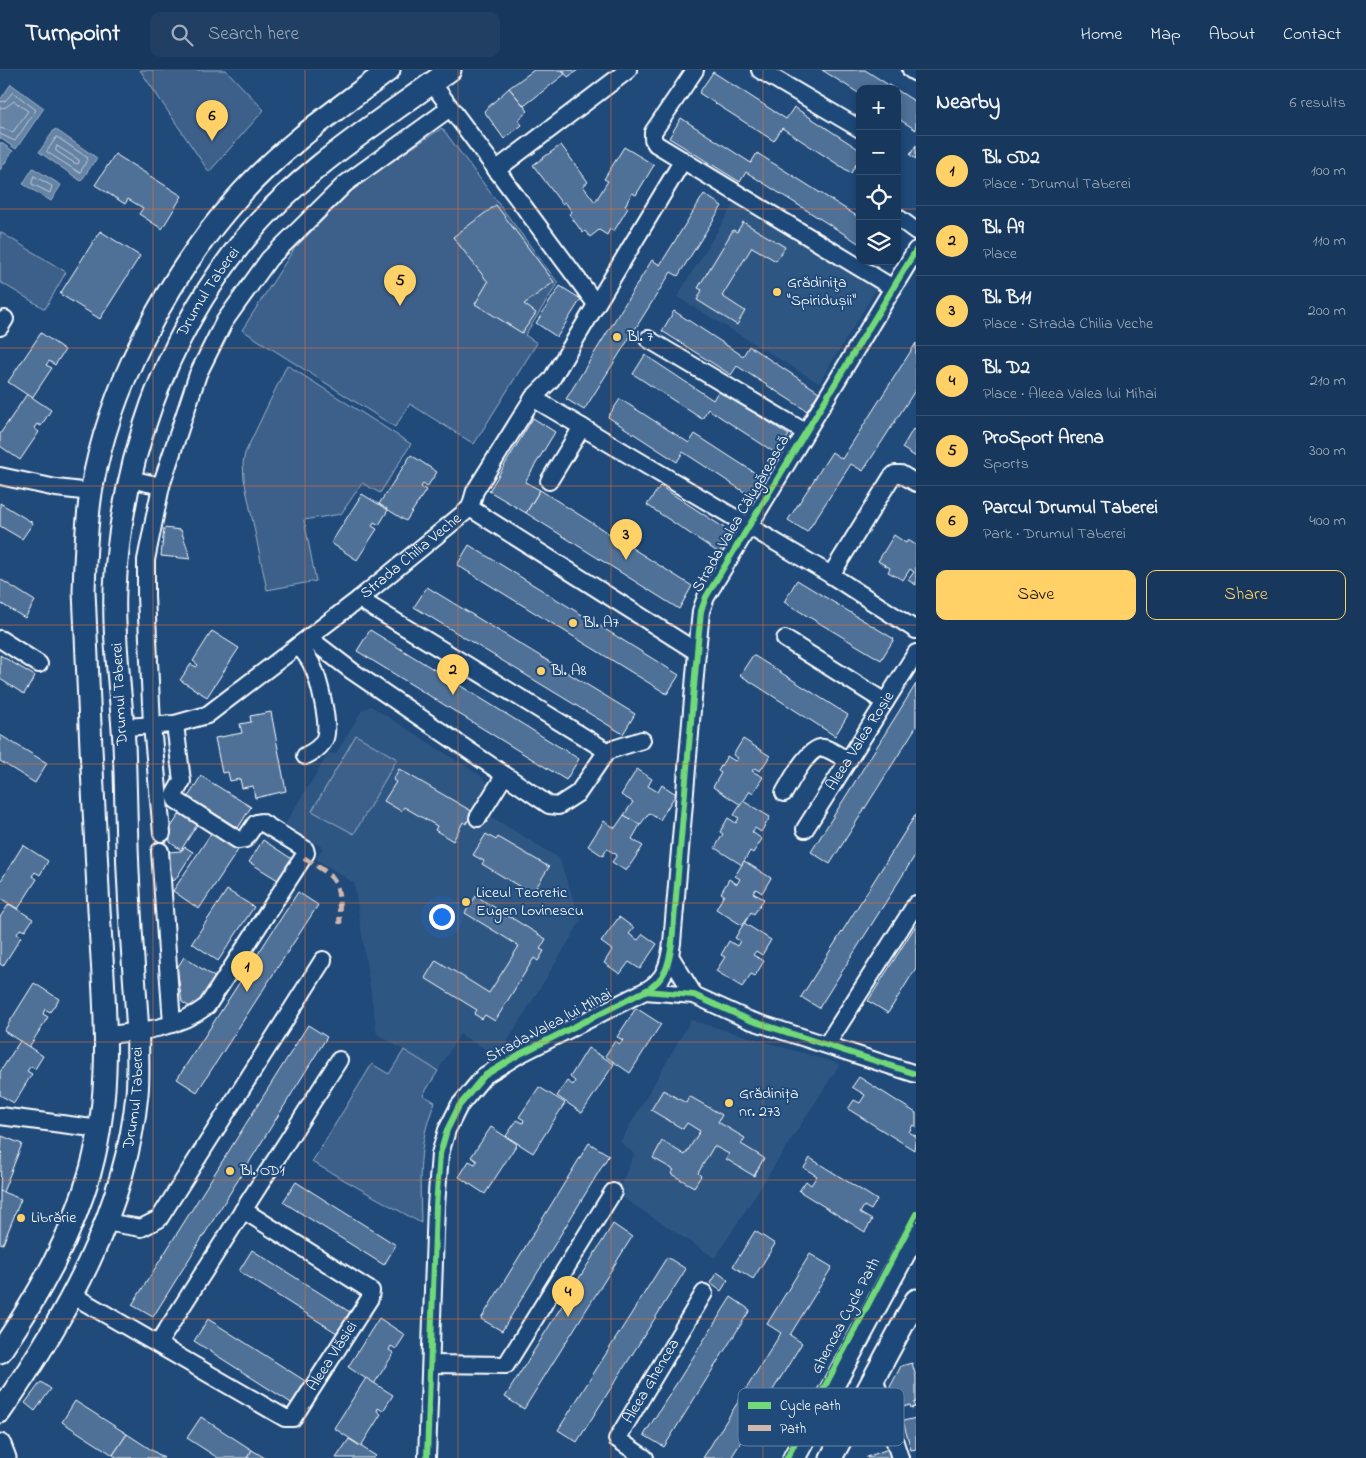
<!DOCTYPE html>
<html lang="en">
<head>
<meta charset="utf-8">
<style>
  :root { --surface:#17385c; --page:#203f62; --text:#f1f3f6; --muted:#9eacbb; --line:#365272; --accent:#ffd166 }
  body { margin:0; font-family:"Indie Flower",sans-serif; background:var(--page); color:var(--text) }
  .controls { position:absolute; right:15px; top:15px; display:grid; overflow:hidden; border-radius:10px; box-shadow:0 2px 8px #0003 }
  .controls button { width:45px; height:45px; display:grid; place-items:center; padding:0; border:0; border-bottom:1px solid var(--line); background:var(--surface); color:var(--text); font:25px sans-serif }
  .you { position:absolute; left:441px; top:846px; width:18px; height:18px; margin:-12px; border:4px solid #fff; border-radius:50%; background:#1a73e8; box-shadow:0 0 0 8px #1a73e833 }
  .badge { display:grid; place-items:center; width:32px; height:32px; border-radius:50%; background:var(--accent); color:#111; font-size:16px; font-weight:700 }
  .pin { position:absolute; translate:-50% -41px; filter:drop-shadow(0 1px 2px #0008) }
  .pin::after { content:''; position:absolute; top:26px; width:18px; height:15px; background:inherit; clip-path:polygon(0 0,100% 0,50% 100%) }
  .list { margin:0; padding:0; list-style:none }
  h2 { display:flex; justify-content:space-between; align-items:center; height:65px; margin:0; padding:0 20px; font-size:21px }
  h2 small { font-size:16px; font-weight:400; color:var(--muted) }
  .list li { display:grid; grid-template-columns:32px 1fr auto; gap:15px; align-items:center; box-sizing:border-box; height:70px; padding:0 20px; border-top:1px solid var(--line) }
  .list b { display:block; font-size:19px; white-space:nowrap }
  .list p { margin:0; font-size:16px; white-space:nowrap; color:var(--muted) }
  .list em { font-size:16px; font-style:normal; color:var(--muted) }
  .actions { display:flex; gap:10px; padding:15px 20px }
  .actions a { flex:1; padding:11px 0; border:1px solid var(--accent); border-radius:10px; text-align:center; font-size:18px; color:var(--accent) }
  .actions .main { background:var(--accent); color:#111 }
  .icon { flex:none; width:28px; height:28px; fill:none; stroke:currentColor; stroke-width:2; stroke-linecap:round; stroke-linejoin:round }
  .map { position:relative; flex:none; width:916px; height:1388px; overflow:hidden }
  header { display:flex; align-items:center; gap:30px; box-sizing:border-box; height:70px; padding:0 25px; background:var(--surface); border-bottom:1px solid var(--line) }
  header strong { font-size:24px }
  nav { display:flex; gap:28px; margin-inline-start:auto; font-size:18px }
  .search { width:350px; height:45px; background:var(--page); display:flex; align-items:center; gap:12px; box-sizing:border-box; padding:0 18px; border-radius:10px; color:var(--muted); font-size:19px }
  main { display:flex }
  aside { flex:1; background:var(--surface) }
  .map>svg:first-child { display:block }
</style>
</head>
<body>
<header>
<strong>Turnpoint</strong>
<div class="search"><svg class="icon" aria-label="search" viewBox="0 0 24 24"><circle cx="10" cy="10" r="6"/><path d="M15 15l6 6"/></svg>Search here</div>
<nav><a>Home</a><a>Map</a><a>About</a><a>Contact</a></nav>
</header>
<main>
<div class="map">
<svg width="916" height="1388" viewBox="0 0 916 1388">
  <rect width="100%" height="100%" fill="#1f4a7a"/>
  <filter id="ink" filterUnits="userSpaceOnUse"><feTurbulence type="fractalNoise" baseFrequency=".02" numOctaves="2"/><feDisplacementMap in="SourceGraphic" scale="10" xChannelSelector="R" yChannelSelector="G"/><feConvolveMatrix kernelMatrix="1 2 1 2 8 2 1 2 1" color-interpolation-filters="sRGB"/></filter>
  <g filter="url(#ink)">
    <g fill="#2e5683">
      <polygon points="735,132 877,218 819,313 677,227"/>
      <polygon points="371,636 481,706 487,713 487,720 477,738 559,788 581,851 498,987 460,964 438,1001 377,964 354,813 316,789 323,778 285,754 329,683 336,684 362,640"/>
      <polygon points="691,950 840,994 715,1188 617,1124 634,1084 620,1072"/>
    </g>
    <g fill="#3c618b" stroke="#9eb0c5">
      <polygon points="140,0 226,0 264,40 209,102"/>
      <polygon points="442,58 558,213 525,265 537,273 474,374 410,334 395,357 242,260 294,179 361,112"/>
      <polygon points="0,162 66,202 45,239 0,212"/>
      <polygon points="287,295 411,374 380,423 362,413 341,444 304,450 316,511 267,520 244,409 243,393 245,383"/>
      <polygon points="356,665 397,689 354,764 312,741"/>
      <path d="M404,980L438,1001L423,1025L435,1032C417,1076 420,1106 421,1153L312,1092L372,994L389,1004Z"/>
    </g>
    <g fill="#6583a4" stroke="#a3b5c8">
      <polygon points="11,14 44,38 16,79 0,68 0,30"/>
      <polygon points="55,59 97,88 81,111 39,82"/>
      <polygon points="0,72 13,81 0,100"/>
      <polygon points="33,98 61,115 51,131 23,114"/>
    </g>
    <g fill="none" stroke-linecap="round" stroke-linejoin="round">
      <g stroke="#c1cddb" stroke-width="1">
        <polyline points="0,32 5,31 13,22 36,40 15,71 0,64"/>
        <polyline points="0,38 6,37 14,31 28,41 13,62 0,58"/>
        <polygon points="57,67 88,88 80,103 47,82"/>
        <polygon points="57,76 79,90 79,93 76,94 56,81"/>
        <polygon points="34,106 52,116 50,123 32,114"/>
      </g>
    </g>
    <g fill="#507197" stroke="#fff">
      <polygon points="534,0 562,0 565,4 524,36 509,18"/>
      <polygon points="562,0 578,0 568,7"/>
      <polygon points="822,0 865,0 895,19 860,19 860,24"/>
      <polygon points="713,2 786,49 794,37 860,80 860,88 851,103 782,58 774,71 699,23"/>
      <polygon points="509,18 528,41 518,50 522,55 504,69 484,41"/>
      <polygon points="897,20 916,32 916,60 897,48"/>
      <polygon points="681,48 751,93 757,83 860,148 860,174 746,102 740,112 669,68"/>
      <polygon points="561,75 588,112 583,116 595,132 608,111 604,109 624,77 654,95 636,125 632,123 625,136 628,138 614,161 610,159 607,165 599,160 590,167 585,161 583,163 569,144 572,142 565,132 562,134 533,95"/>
      <polygon points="916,75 916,89 910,85"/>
      <polygon points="115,84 182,126 162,159 139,144 143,138 128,129 125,134 95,115"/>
      <polygon points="704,124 722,136 678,206 671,202 584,340 566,329 652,190 660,195"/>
      <polygon points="496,135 554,212 524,234 536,243 522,263 475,234 488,212 453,167"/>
      <polygon points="743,152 785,177 776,191 752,177 722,226 745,241 737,255 697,230 702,220 698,218 733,160 737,162"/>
      <polygon points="100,161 140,186 100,249 60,224"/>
      <polygon points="560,216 581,229 557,267 536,253"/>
      <polygon points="674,241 743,286 749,276 819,322 807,341 737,296 731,305 662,261"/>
      <polygon points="41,263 65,280 55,295 49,291 46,295 52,298 32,328 8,312"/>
      <polygon points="916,273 916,319 863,401 851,394 807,462 788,450 832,382 842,389"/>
      <polygon points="645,285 713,330 719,320 789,365 777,384 708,339 702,349 633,304"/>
      <polygon points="27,324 51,340 41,356 37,354 34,358 39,362 20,390 0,376 0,364"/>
      <polygon points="620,329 689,373 695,364 763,408 752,427 683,382 677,392 608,347"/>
      <polygon points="533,348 555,362 525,412 540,420 526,443 489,421"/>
      <polygon points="913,359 916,361 916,387 902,378"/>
      <polygon points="411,385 437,402 427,417 423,414 421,417 426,420 406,451 379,434"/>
      <polygon points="660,416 732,463 719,483 647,435"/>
      <polygon points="540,420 692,516 679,539 526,443"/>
      <polygon points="362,424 388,440 379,455 374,452 372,456 377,459 357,490 331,473"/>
      <polygon points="0,433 33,453 22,469 0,456"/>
      <polygon points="164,458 181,460 191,489 161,486"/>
      <polygon points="894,465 906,473 908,470 916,475 916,515 908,510 914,502 910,499 903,510 888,502 890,498 878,491"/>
      <polygon points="469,475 679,605 667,624 457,495"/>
      <polygon points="0,509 35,531 25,548 0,533"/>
      <polygon points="797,510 894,569 881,590 784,532"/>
      <polygon points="427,517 635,644 623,664 414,537"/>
      <polygon points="370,560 579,689 566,710 357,581"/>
      <polygon points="212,561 239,578 207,627 180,610 191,594 196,597 198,595 193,591"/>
      <polygon points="0,585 35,606 24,624 0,609"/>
      <polygon points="753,585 848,645 835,666 740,605"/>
      <polygon points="916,614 916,657 830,794 811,782"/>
      <polygon points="271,642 286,721 255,728 253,716 242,718 240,709 230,711 228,702 222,703 215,668 242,663 240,654 251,652 250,646"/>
      <polygon points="0,665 47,693 35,713 0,691"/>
      <polygon points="743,669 770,686 760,701 754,698 752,701 763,707 753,723 750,721 741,735 713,717 721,703 718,701 727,686 735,691 738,688 733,685"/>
      <polygon points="399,699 473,742 466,754 463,752 453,771 435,760 437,756 404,737 401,741 384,731 396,712 393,710"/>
      <polygon points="637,699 652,709 648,716 658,722 662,715 676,724 660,750 649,743 640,755 624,745 633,732 621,725"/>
      <polygon points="201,706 251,737 238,758 188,727"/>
      <polygon points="743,731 770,747 761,762 755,758 752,762 762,769 753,783 750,781 742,795 715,778 723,764 720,762 728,748 736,753 739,748 734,745"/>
      <polygon points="183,739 200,750 181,780 170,772 169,760"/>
      <polygon points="916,744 916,784 819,938 801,927"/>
      <polygon points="624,745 640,755 632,769 643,776 626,801 612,792 617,785 607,779 603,786 588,776 604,751 615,758"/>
      <polygon points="214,759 240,777 199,839 173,821"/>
      <polygon points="486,764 496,770 498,767 549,797 532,824 482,794 484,791 473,785"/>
      <polygon points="263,770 295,791 281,812 249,792"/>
      <polygon points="23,775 48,791 40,805 35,802 32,806 37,809 18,839 0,828 0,812"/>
      <polygon points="185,777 193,782 175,810 170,811 169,782 181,781"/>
      <polygon points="744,791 771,808 762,823 756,819 753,823 764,829 754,844 751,842 743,856 716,839 724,825 721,823 729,809 737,814 740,809 735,806"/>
      <polygon points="227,820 254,837 218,891 192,873"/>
      <polygon points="298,822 318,835 197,1022 177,1009"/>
      <polygon points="476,826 546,869 540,879 544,881 538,891 534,888 495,951 485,945 482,949 474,944 477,940 425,908 436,890 489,923 519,876 465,843"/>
      <polygon points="9,834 33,849 25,861 20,859 17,864 21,867 3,896 0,894 0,847"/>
      <polygon points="619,847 634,858 629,864 638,870 643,864 657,874 640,899 629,892 620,904 604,893 612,880 601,872"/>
      <polygon points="744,853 771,870 762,885 756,881 753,885 764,891 755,906 751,904 742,917 716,901 725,887 721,885 729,871 737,876 740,871 735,868"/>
      <polygon points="916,855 916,898 888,943 868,931"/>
      <polygon points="184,887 216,908 195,936 190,937 182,932 177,898"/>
      <polygon points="34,913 59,929 50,942 45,939 43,944 48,947 29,977 4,961"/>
      <polygon points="636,938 661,954 630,1003 605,986 615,971 620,974 623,970 617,967"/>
      <polygon points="308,955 327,967 153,1247 132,1235"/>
      <polygon points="20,971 43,986 35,999 31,996 27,1001 32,1004 14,1033 0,1025 0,1002"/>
      <polygon points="588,978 614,994 582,1043 557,1026 567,1011 573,1015 575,1011 570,1007"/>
      <polygon points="859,1007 916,1043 916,1057 913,1055 909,1062 916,1066 914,1080 848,1039 854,1030 860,1033 865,1025 852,1017"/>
      <polygon points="539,1017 565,1033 533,1083 506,1066 517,1050 523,1053 524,1050 519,1047"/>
      <polygon points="663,1020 686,1033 689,1026 722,1045 718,1052 745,1068 741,1074 764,1088 754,1106 726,1089 729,1084 714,1076 698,1103 701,1106 694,1117 671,1104 674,1100 653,1088 662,1071 685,1085 700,1061 687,1053 683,1059 651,1040"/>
      <polygon points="491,1057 517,1074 485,1124 459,1107 469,1091 475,1094 477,1091 471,1087"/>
      <polygon points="2,1066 22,1074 3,1122 0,1121"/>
      <polygon points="589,1073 609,1085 502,1261 481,1249"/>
      <polygon points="810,1088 877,1130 871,1140 864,1136 860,1143 872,1150 865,1162 799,1121 806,1111 811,1115 817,1106 804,1098"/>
      <polygon points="296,1112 396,1175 384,1195 283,1132"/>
      <polygon points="0,1121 21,1129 3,1174 0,1173"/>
      <polygon points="613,1154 632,1167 524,1339 505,1327"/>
      <polygon points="755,1161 775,1174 753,1209 733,1196"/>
      <polygon points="252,1180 353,1244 340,1265 239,1201"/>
      <polygon points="810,1184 832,1197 790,1265 802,1273 731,1388 703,1388 781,1263 767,1254"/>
      <polygon points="667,1187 686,1199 577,1372 558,1360"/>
      <polygon points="717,1202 728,1210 721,1221 710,1213"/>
      <polygon points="731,1227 750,1240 664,1377 644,1365"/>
      <polygon points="379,1248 405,1265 396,1279 391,1276 389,1280 394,1283 374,1314 348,1297"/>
      <polygon points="208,1249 310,1314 296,1336 194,1271"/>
      <polygon points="912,1293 916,1307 916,1332 914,1333 916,1337 911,1338 910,1335 897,1339 890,1317 901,1296"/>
      <polygon points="366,1308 393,1325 383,1341 378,1338 377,1341 381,1344 361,1376 334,1358"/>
      <polygon points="41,1312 51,1319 35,1341 25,1333"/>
      <polygon points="75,1331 127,1364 113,1385 62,1352"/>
      <polygon points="201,1347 252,1380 247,1388 218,1388 187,1368"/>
      <polygon points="916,1348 916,1379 911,1380 903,1351"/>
      <polygon points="127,1364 164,1388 118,1388 113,1385"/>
      <polygon points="349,1369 376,1386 374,1388 336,1388"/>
      <polygon points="888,1379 891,1388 867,1388 867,1387"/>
      <polygon points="252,1380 265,1388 247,1388"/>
    </g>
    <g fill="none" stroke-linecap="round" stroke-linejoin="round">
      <defs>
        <g id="minor">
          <polyline points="695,0 653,62 653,69 656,74 893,218"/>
          <polyline points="760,0 860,59"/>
          <polyline points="911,0 916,3"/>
          <polyline points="432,13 596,234"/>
          <polyline points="496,100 628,0"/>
          <polyline points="897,147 916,161"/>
          <polyline points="0,257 5,249"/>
          <polyline points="648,269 805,362"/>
          <polyline points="533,328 831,505 916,560"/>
          <polyline points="0,406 56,418 91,422"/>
          <polyline points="130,409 161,416"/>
          <polyline points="549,411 582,357"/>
          <polyline points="470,438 475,421 533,328 551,310 683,90"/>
          <polyline points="470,438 697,582"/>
          <polyline points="831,505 891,408 895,404 901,404 916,413"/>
          <polyline points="359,529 607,681 642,670"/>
          <polyline points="309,568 352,601 549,735 558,736 578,723 607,681"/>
          <polyline points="0,569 39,594"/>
          <polyline points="785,569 885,632"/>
          <path d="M299,575C303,582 309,588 312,595C319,609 330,654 325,668C322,677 313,682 305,686"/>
          <path id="s1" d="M123,657L175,654L207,645L359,529L470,438"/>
          <path d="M784,723C791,711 809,675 824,678C832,680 841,687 848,691"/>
          <polyline points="478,748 504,706"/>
          <path id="s2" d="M805,759L916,583"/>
          <polyline points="162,763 152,655 146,526 146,490 161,416 198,304 224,252 269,189 345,114 450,38"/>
          <polyline points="160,781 172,954"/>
          <polyline points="670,886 694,925"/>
          <path d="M645,921C666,910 669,894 672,873L697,582L701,541L706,527L916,180"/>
          <path d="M106,965C140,962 179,958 207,936L306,783L305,779L261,752L256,753L245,769L238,770L176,730L174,725L182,711L175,654"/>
          <polyline points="827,974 916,834"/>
          <polyline points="0,1046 100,1059"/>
          <polyline points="105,1152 141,1158 159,1149 323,890"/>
          <path id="s3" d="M74,1226L285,1348H293L370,1228L371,1221L243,1140"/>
          <polyline points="158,1274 339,990"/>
          <polyline points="432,1294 506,1295 613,1122"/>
          <polyline points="874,1307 900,1388"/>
          <polyline points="427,1388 436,1136 440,1084 447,1060 459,1036 484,1006 520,984 645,921 694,925 749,950 916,1004"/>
          <path id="s4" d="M645,1388L617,1369L704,1223"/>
        </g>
        <g id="major">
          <path d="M0,1282C39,1225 72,1166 91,1099C114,1015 104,927 99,840C94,734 88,627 84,521C85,488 86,455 91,423C108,320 167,207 237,128C281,78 336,40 389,0"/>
          <path id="s5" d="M0,1342C66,1247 126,1141 137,1024C139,1004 137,983 138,963C135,915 131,868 129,820C126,771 126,722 124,673C121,624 113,567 115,519C121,394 164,268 244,170C300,100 378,53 450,0"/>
          <polyline points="0,1375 5,1388"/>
          <polyline points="794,1388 916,1162"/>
          <polyline points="831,1388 916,1230"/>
        </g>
      </defs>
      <use href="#minor" stroke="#fff" stroke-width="20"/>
      <use href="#major" stroke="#fff" stroke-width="25"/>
      <use href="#minor" stroke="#1f4a7a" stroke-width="16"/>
      <use href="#major" stroke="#1f4a7a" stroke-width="21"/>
      <path stroke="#d1b7ad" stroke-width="5" stroke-dasharray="10 5" stroke-linecap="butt" d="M304,788C342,811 338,810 340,854"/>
      <defs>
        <g id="cycleway">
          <path d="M645,921C666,910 669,894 672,873L697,582L701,541L706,527L916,180"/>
          <polyline points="427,1388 436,1136 440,1084 447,1060 459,1036 484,1006 520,984 645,921 694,925 749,950 916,1004"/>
          <polyline points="787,1388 916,1144"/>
        </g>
      </defs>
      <use href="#cycleway" stroke="#1f4a7a" stroke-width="9"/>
      <use href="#cycleway" stroke="#71d979" stroke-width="6"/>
    </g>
  </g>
  <path fill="none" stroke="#eb7230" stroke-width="1" stroke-opacity="0.55" d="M153,0V1388M305,0V1388M458,0V1388M611,0V1388M763,0V1388M0,139H860M897,139H916M0,278H916M0,416H916M0,555H916M0,694H916M0,833H916M0,972H916M0,1110H916M0,1249H916"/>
  <g fill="#ffd166" stroke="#1f4a7a" stroke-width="2">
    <circle cx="777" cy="222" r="5"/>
    <circle cx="617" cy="267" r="5"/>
    <circle cx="573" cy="553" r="5"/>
    <circle cx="541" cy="601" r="5"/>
    <circle cx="466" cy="832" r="5"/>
    <circle cx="729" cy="1033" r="5"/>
    <circle cx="230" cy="1101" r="5"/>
    <circle cx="21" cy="1148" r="5"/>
  </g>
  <g text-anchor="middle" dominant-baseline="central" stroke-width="4" stroke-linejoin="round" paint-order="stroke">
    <g font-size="16" fill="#fff" stroke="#1f4a7a" text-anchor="start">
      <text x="787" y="213">Grădiniţa<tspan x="787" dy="18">"Spiridușii"</tspan></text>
      <text x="627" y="267">Bl. 7</text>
      <text x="583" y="553">Bl. A7</text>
      <text x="551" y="601">Bl. A8</text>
      <text x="476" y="823">Liceul Teoretic<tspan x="476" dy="18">Eugen Lovinescu</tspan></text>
      <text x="739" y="1024">Grădinița<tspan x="739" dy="18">nr. 273</tspan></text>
      <text x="240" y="1101">Bl. OD1</text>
      <text x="31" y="1148">Librărie</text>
    </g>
    <g font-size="16" fill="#fff" stroke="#1f4a7a">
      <text stroke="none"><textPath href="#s5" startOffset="1171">Drumul Taberei</textPath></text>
      <text transform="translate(741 444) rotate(-60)">Strada Valea Călugărească</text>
      <text stroke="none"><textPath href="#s1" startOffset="344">Strada Chilia Veche</textPath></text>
      <text transform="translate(120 624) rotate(-93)">Drumul Taberei</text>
      <text stroke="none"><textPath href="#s2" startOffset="104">Aleea Valea Roșie</textPath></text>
      <text transform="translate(549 956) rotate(-28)">Strada Valea lui Mihai</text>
      <text stroke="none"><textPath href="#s5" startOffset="346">Drumul Taberei</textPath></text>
      <text transform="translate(846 1246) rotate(-62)">Ghencea Cycle Path</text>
      <text stroke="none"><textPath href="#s3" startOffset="325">Aleea Vlăsiei</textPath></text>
      <text stroke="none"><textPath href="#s4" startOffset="101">Aleea Ghencea</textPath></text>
    </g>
  </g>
  <rect x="738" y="1318" width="166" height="58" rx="8" fill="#1f4a7a" stroke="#6280a2" stroke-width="1"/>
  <rect x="748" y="1332" width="23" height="7" fill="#71d979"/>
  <rect x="748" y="1355" width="23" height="6" fill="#d1b7ad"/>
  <g font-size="14" fill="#fff">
    <text x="780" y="1340">Cycle path</text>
    <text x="780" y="1363">Path</text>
  </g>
</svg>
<div class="controls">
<button>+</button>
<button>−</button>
<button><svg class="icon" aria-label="locate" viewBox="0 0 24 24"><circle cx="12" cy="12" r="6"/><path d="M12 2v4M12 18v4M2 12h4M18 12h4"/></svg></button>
<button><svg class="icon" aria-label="layers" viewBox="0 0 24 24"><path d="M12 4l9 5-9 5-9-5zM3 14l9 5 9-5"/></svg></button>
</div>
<div class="you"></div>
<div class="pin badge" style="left:247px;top:922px">1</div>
<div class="pin badge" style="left:453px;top:625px">2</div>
<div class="pin badge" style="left:626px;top:490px">3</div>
<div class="pin badge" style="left:568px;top:1247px">4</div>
<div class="pin badge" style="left:400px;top:236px">5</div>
<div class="pin badge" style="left:212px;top:71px">6</div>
</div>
<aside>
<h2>Nearby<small>6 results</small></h2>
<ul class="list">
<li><span class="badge">1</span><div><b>Bl. OD2</b><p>Place · Drumul Taberei</p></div><em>100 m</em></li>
<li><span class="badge">2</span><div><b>Bl. A9</b><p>Place</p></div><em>110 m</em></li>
<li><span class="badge">3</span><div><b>Bl. B11</b><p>Place · Strada Chilia Veche</p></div><em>200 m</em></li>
<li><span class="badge">4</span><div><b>Bl. D2</b><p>Place · Aleea Valea lui Mihai</p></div><em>210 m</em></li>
<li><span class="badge">5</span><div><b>ProSport Arena</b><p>Sports</p></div><em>300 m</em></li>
<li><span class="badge">6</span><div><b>Parcul Drumul Taberei</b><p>Park · Drumul Taberei</p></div><em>400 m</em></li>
</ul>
<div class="actions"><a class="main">Save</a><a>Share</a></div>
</aside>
</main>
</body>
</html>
